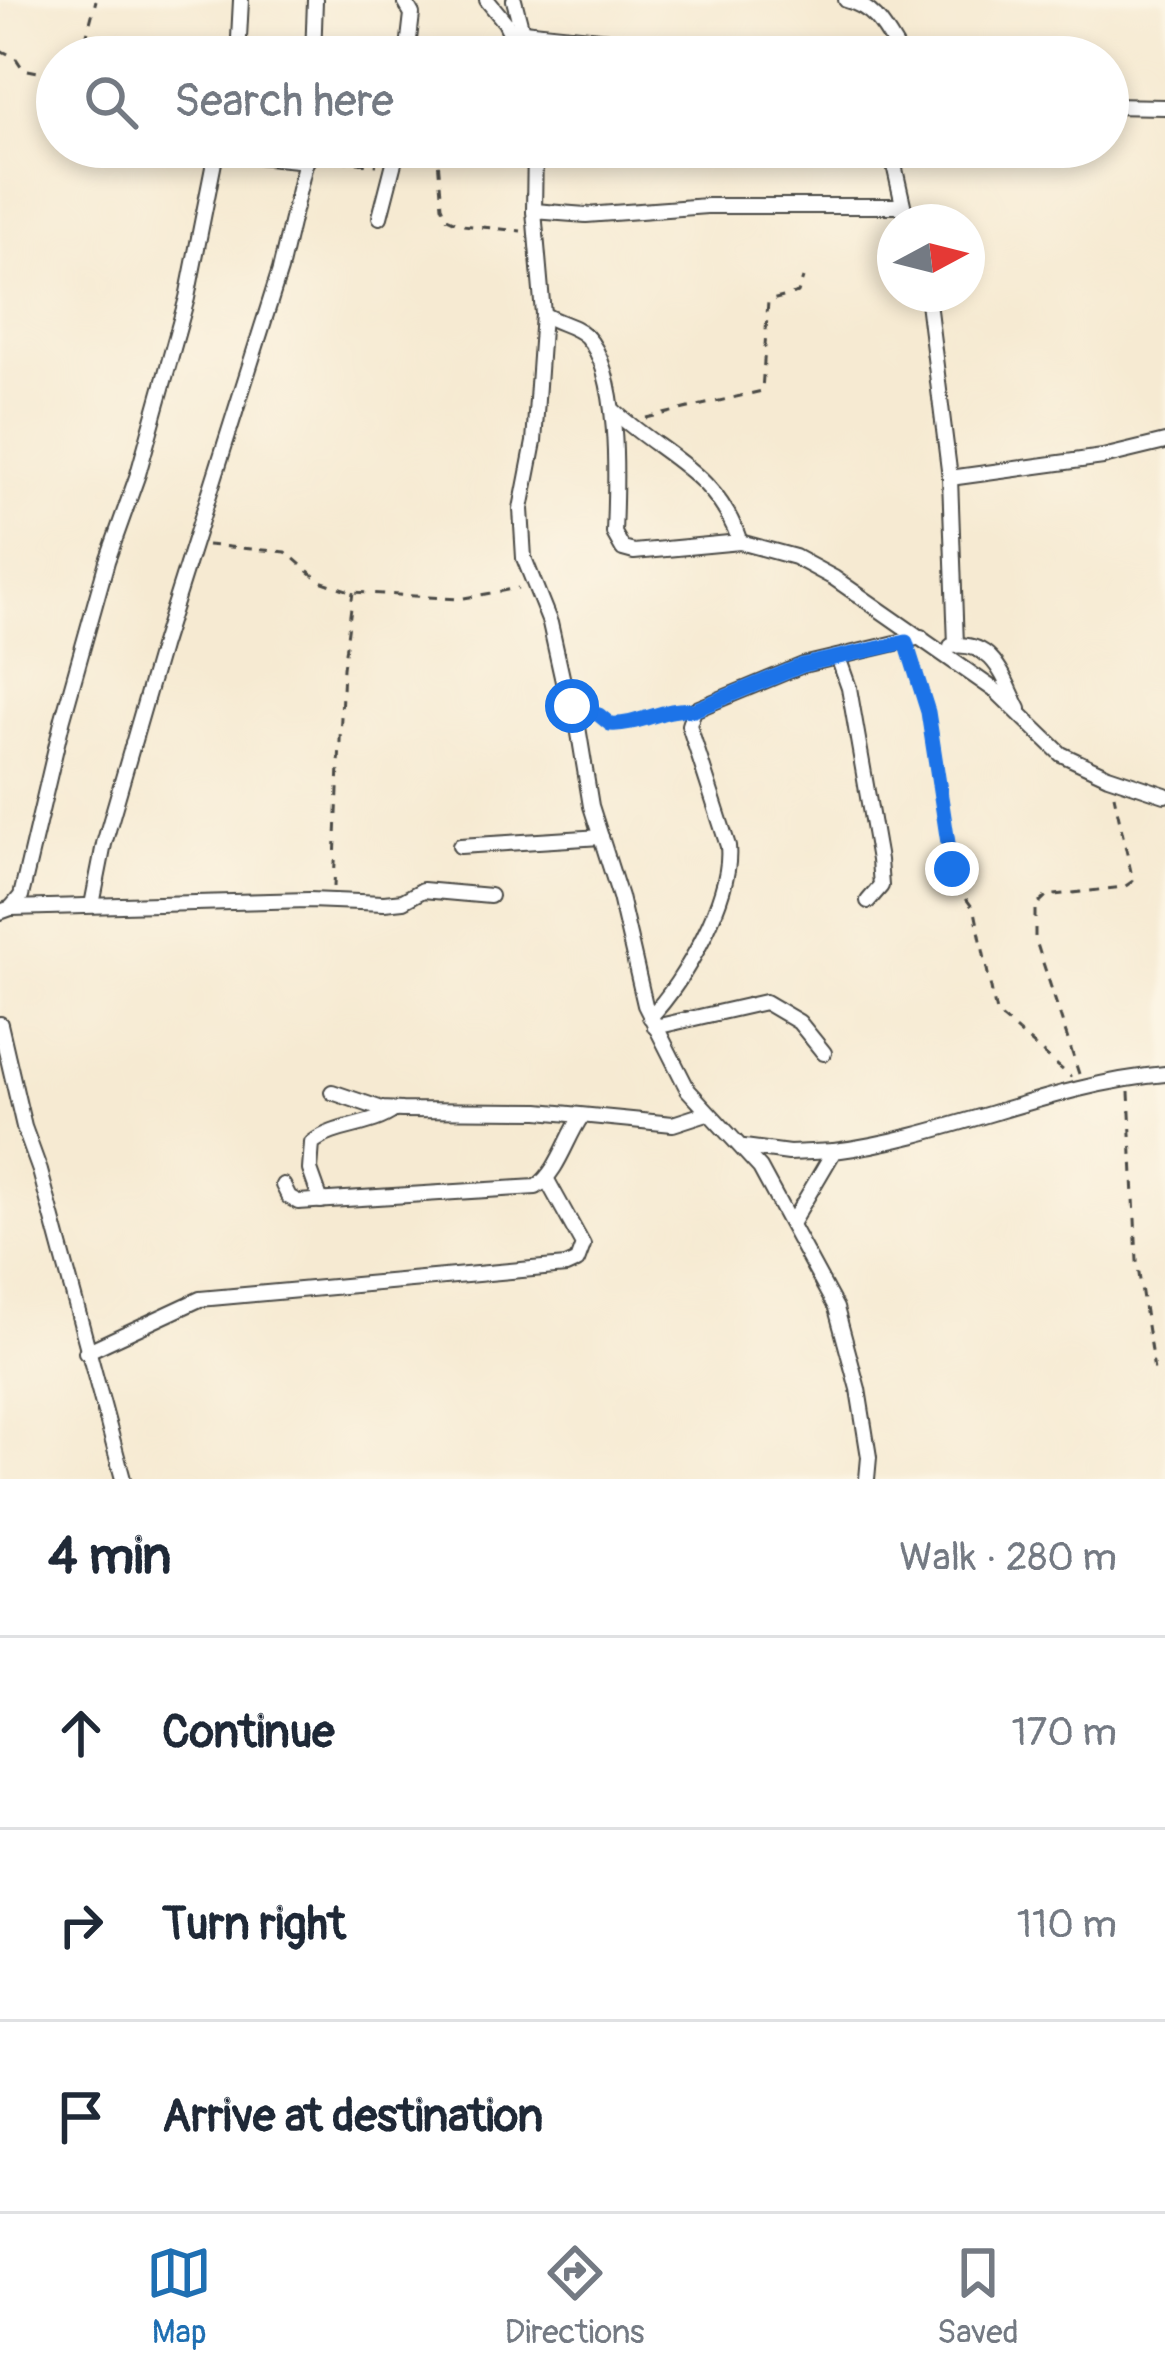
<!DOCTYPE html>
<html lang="en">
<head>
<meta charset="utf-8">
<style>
  :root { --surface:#fff; --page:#f2f2f3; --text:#1f2937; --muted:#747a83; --line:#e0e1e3; --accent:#1f6fb2 }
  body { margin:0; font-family:Pangolin,sans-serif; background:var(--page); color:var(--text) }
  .compass { position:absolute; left:877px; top:204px; width:108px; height:108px; border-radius:50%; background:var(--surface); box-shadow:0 6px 18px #0003; rotate:83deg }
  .stop { position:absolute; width:36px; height:36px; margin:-27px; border:9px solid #1a73e8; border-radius:50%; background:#fff }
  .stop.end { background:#1a73e8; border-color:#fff; box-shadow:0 3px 12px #0008 }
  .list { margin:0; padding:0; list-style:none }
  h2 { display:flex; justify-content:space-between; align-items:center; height:156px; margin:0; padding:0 48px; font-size:51px }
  h2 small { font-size:39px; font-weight:400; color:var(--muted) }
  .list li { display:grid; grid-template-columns:78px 1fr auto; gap:36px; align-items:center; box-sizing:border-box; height:192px; padding:0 48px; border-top:3px solid var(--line) }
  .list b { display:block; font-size:45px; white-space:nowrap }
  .list em { font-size:39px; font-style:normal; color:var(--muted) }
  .icon { flex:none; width:66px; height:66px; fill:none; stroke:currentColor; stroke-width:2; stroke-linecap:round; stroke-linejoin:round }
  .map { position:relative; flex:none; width:1165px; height:1479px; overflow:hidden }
  .search { position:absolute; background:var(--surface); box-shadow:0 6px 18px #0003; left:36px; right:36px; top:36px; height:132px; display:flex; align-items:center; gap:30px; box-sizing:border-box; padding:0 42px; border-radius:66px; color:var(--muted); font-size:45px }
  .sheet { height:732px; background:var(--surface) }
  nav { display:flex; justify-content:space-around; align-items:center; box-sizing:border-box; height:168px; border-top:3px solid var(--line); background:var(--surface); font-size:33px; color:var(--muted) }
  nav a { display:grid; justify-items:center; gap:6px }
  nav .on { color:var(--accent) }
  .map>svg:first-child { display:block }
</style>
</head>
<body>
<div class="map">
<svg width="1165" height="1479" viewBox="0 0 1165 1479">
  <rect width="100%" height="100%" fill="#fcf5e5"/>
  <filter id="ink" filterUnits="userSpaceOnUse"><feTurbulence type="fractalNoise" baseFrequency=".00833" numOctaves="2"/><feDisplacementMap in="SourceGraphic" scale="24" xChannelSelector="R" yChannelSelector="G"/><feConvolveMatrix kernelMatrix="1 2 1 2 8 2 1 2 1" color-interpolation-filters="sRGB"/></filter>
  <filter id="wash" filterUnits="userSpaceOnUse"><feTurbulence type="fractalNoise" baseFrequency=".004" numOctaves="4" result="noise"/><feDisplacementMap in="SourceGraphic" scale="48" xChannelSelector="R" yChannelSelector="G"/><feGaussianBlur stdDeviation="2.7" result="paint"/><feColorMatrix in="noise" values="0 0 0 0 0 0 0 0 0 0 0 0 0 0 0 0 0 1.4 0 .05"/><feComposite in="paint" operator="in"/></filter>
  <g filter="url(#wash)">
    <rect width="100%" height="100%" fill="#f6ead2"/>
  </g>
  <g filter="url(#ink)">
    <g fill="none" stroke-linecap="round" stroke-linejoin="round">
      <defs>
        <g id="minor">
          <polyline points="404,0 412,14 407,57"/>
          <polyline points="487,0 505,22 522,57"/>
          <polyline points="514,0 523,35"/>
          <path d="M846,0C877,8 886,31 902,57"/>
          <polyline points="523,31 628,42 685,55"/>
          <polyline points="238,57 241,0"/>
          <polyline points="313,57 315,0"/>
          <polyline points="1108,106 1165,107"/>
          <polyline points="535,147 534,211 543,314 534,442 521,509 524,558 550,623 564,686 578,727 591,806 620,897 645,1005 688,1090 760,1168 836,1308 858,1389 869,1457 867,1479"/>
          <polyline points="890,147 907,222"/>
          <polyline points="216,152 307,161"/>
          <polyline points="534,211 586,215 707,206 901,206"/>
          <polyline points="380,217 398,147"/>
          <polyline points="927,294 950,478 956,645"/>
          <path d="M543,314C556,323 575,325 586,336C621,373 616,484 614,533L623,549L634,552L740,542L795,557L834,578L996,691L1061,754L1108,776L1165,795"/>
          <path d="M614,411C664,457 716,471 740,542"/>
          <polyline points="950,478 1103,457 1165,442"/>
          <path d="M951,646C994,640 1003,677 1019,709"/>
          <polyline points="838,657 849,688 879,860 881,886 868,901"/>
          <polyline points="460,846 601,837"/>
          <polyline points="92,905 104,844 161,647 280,270 309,147"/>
          <polyline points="11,908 309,900 384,903 403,901 423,890 490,896"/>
          <polyline points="0,912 11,908 21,896 63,718 107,561 138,474 187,298 217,147"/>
          <path d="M650,1017C684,983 733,894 728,846L689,725L694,710L803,665L921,637"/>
          <polyline points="0,1024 24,1127 40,1171 123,1479"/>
          <polyline points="655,1027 765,1002 799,1022 824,1053"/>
          <polyline points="332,1092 382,1109 402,1110 539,1111 673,1124 707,1113"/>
          <polyline points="744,1147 789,1153 834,1151"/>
          <path d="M283,1185L289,1197L298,1202L536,1187C558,1172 566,1139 581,1117"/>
          <path d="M321,1201L310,1170L312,1143C336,1124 369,1128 394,1110"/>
          <path d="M791,1224L834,1151C947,1137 1052,1084 1165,1074"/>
          <polyline points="86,1352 200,1299 566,1266 577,1261 583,1245 547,1180"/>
        </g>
      </defs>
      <use href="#minor" stroke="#494844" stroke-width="18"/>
      <g stroke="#494844" stroke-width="3" stroke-dasharray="9 9" stroke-linecap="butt">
        <polyline points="0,50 15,57 23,69 57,76"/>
        <polyline points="81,57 96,0"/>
        <polyline points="437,147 442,206 447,218 462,225 521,231"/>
        <polyline points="321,159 377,165"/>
        <polyline points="646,418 762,391 768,301 798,293 803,278"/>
        <polyline points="207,545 286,552 320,581 353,592 459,599 518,588"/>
        <polyline points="911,655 929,712 952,870 959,889 975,911 996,1013 1071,1077"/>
        <polyline points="589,712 615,725 681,709"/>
        <polyline points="334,887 343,668 353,592"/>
        <polyline points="1079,1074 1035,938 1035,907 1046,896 1124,887 1133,881 1114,795"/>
        <polyline points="1129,1092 1137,1261 1155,1377"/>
      </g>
      <use href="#minor" stroke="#fff" stroke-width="14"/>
    </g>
  </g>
  <g fill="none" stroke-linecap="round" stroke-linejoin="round" filter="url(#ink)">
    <path stroke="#1a73e8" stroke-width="15" d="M572,706L599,715L610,724C639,726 665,706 694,710L803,665L906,642L928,712L952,869"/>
  </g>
</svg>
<svg class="compass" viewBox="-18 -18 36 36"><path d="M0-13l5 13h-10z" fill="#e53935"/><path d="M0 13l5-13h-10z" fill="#747a83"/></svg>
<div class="stop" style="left:572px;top:706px"></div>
<div class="stop end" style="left:952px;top:869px"></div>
<div class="search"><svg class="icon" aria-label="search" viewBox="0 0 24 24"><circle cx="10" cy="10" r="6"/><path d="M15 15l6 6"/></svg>Search here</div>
</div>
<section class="sheet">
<h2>4 min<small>Walk · 280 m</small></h2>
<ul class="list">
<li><svg class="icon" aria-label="ahead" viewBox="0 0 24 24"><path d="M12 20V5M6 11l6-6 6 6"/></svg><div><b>Continue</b></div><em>170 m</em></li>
<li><svg class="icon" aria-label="right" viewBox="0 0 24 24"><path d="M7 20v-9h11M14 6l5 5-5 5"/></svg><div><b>Turn right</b></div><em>110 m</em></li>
<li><svg class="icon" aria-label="arrive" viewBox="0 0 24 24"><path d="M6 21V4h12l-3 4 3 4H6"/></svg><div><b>Arrive at destination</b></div></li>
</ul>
</section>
<nav>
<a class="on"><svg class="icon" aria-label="map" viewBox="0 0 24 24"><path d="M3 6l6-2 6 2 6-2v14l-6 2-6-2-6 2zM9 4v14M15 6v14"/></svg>Map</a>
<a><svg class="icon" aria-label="directions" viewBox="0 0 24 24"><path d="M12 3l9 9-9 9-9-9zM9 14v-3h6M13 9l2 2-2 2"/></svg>Directions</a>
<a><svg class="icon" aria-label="saved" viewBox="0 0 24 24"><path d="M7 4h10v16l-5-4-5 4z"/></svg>Saved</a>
</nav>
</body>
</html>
